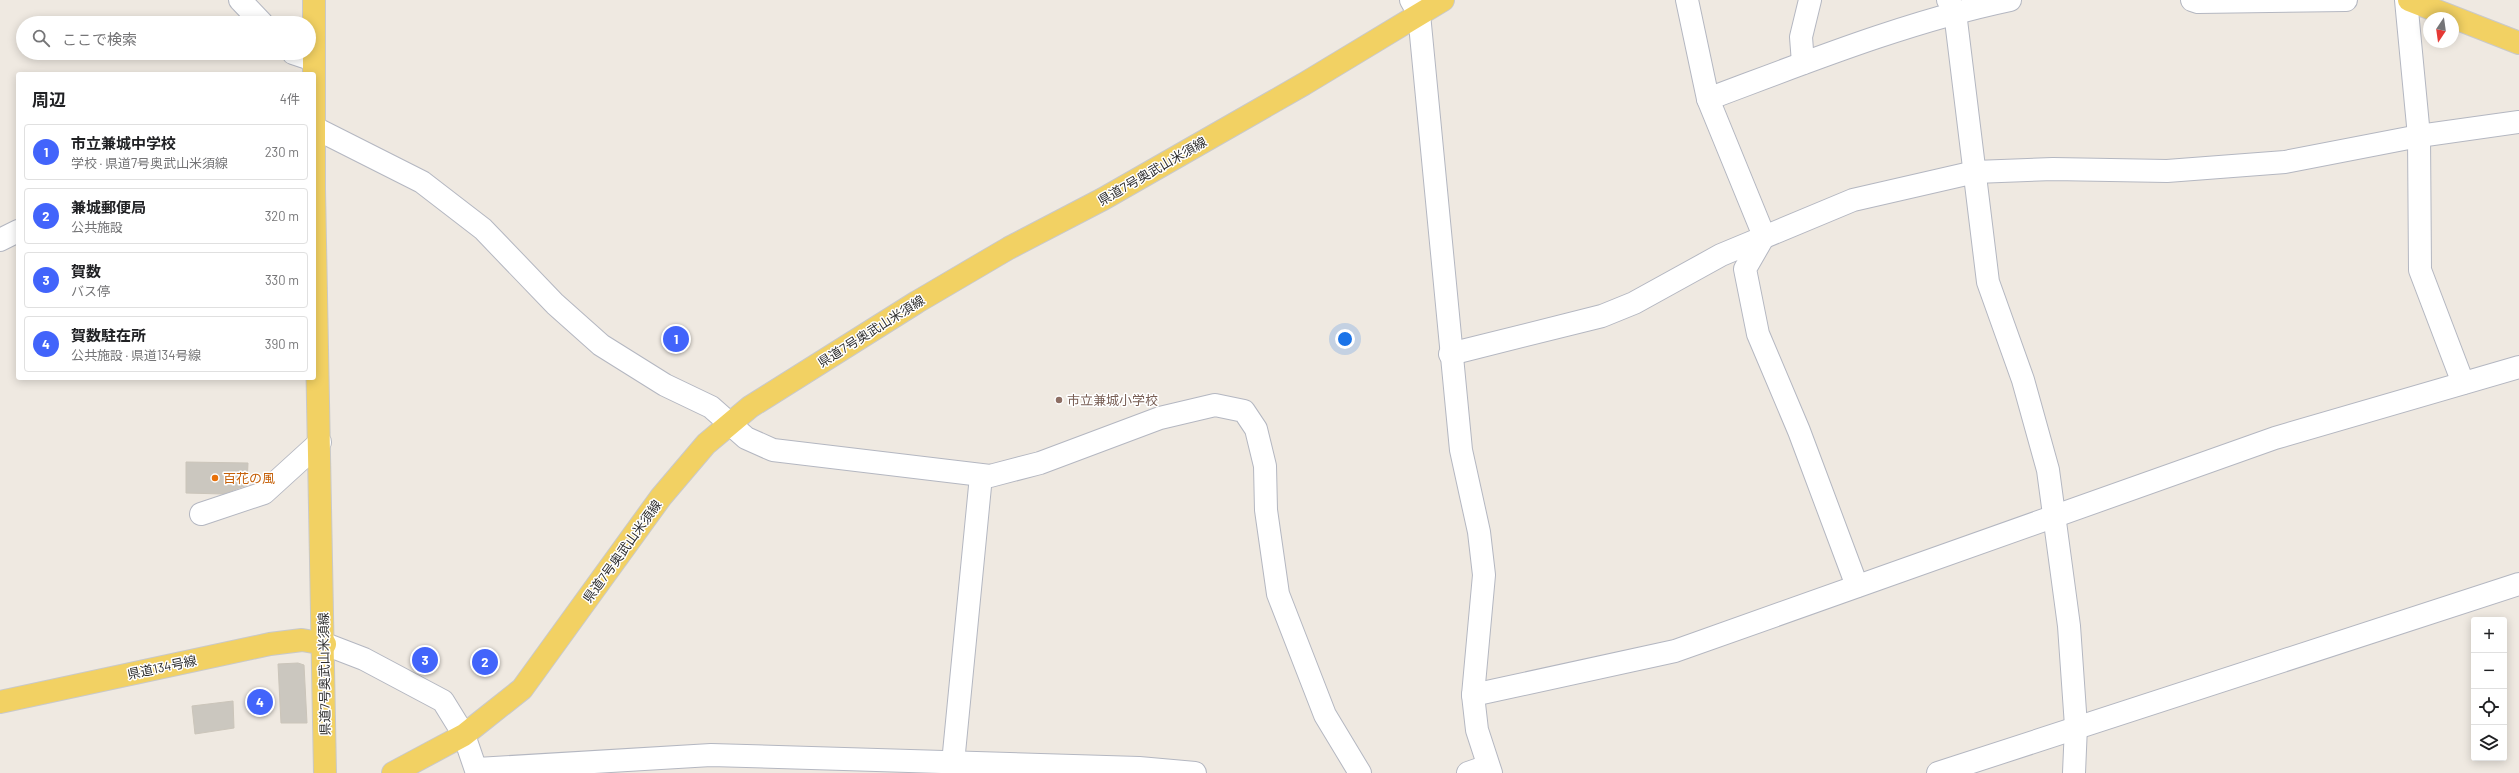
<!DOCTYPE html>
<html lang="ja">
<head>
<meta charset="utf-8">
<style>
  :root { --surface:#fff; --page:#f6f6f6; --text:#202124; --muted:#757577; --line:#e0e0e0; --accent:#4264fb }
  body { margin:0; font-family:Barlow,"Noto Sans JP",sans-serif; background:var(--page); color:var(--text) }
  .controls { position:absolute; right:12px; bottom:12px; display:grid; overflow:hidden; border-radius:4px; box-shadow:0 2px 10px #0003 }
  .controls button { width:36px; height:36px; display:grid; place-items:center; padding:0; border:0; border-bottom:1px solid var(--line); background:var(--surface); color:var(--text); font:20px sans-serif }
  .compass { position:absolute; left:2423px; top:12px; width:36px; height:36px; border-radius:50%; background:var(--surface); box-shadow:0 2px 10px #0003; rotate:193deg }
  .you { position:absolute; left:1345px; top:339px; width:14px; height:14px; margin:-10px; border:3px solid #fff; border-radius:50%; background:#1a73e8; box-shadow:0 0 0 6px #1a73e833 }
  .badge { display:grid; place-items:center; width:26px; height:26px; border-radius:50%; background:var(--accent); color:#fff; font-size:13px; font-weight:700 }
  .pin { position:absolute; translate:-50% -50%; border:2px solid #fff; box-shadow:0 1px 4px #0006 }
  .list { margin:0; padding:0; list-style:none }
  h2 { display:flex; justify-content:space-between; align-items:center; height:52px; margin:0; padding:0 16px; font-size:17px }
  h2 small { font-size:13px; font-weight:400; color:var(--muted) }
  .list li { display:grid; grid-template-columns:26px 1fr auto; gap:12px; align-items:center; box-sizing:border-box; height:56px; margin:0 8px 8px; padding:0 8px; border:1px solid var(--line); border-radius:4px }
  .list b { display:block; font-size:15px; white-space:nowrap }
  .list p { margin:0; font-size:13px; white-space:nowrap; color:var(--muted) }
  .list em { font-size:13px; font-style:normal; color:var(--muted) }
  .icon { flex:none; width:22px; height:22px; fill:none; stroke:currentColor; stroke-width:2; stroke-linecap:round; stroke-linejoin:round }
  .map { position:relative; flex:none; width:2519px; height:773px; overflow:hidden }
  .search { position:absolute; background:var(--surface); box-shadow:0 2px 10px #0003; left:16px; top:16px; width:300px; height:44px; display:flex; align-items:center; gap:10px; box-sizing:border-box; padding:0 14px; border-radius:22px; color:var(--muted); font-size:15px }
  .panel { position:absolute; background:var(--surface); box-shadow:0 2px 10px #0003; left:16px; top:72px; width:300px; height:308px; border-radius:4px }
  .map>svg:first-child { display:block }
</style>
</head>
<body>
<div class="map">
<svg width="2519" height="773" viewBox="0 0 2519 773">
  <rect width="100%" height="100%" fill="#efe9e1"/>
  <g fill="#cbc7bf" stroke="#cbc5ba">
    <polygon points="186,462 248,463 247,485 223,494 186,493"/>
    <polygon points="298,663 304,665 307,723 281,723 278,664"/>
    <polygon points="233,701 234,728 195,734 192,706"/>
  </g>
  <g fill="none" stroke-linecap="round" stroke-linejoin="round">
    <defs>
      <g id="minor">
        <polyline points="240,0 262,23"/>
        <polyline points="1411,0 1419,14 1461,450 1479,532 1484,575 1473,695 1477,730 1491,773"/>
        <polyline points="1687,0 1708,99 1764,236"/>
        <polyline points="1948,0 1955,12 1988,282 2023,380 2048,470 2069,626 2076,726 2074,773"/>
        <polyline points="2192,0 2198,2 2346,0"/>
        <polyline points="2406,0 2419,136 2420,270 2463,383"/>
        <polyline points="293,53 314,60"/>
        <polyline points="1803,63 1801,37 1810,0"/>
        <path d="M1708,99C1807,62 1906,22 2010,0"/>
        <polyline points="315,128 422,182 483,229 555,304 601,345 665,385 711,407 746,438 773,450 990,476 1040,463 1160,418 1215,405 1244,411 1256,429 1265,466 1266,510 1278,594 1325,715 1360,773"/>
        <polyline points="1764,236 1745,269 1758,334 1799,431 1857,586"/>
        <polyline points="0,240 18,231"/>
        <polyline points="1450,354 1602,316 1634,303 1721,255 1853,200 1975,172 2053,169 2167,171 2285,162 2419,136 2519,122"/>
        <polyline points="201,514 264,493 320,442"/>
        <polyline points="325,644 364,659 443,701 464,735 477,773"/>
        <polyline points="1473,695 1675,651 2275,438 2519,367"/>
        <polyline points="953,763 981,476"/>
        <polyline points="477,769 711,755 1139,768 1195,773"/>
        <polyline points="1468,773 1488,766"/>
        <polyline points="1938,773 2519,584"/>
      </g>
      <g id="major">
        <polyline points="314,0 314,189 325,773"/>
        <polyline points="2409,0 2519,43"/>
        <polyline points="0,702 270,644 302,640 325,644"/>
        <polyline points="393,773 464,735 522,689 661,497 706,444 750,407 917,302 1009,248 1103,199 1304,84 1443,0"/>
      </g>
    </defs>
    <use href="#minor" stroke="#b4b7c1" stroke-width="24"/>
    <use href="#major" stroke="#c9c9c9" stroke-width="24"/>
    <use href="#minor" stroke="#fff" stroke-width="22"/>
    <use href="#major" stroke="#f2d163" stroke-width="22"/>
  </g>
  <circle fill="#8d6e63" stroke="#fff" stroke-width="1.5" cx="1059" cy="400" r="4"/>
  <circle fill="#e8710a" stroke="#fff" stroke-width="1.5" cx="215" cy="478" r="4"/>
  <g text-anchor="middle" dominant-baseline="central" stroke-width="3" stroke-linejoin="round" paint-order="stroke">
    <g font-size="13" fill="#2e2e2e" stroke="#fff">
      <text transform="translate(1152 171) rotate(-30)">県道7号奥武山米須線</text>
      <text transform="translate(871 331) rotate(-32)">県道7号奥武山米須線</text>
      <text transform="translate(622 551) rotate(-54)">県道7号奥武山米須線</text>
      <text transform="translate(162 667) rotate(-12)">県道134号線</text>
      <text transform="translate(324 674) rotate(-91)">県道7号奥武山米須線</text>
    </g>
    <g font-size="13" fill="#785e54" stroke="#fff" text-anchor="start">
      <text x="1067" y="400">市立兼城小学校</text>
    </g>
    <g font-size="13" fill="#c56008" stroke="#fff" text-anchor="start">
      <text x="223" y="478">百花の風</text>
    </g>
  </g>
</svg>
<div class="controls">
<button>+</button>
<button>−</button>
<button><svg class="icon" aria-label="locate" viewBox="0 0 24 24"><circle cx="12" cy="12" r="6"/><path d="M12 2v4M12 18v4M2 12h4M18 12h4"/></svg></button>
<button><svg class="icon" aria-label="layers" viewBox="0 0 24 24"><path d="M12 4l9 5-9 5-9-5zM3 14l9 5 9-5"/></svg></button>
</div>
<svg class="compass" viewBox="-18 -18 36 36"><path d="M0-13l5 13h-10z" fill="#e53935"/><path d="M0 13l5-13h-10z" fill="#757577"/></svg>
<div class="you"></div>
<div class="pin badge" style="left:676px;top:339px">1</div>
<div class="pin badge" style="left:485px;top:662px">2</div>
<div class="pin badge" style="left:425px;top:660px">3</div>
<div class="pin badge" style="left:260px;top:702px">4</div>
<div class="search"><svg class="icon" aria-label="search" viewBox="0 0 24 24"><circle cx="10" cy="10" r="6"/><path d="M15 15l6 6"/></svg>ここで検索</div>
<section class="panel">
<h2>周辺<small>4件</small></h2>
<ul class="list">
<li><span class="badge">1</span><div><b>市立兼城中学校</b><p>学校 · 県道7号奥武山米須線</p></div><em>230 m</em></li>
<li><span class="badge">2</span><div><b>兼城郵便局</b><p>公共施設</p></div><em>320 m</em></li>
<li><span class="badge">3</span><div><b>賀数</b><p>バス停</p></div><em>330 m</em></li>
<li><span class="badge">4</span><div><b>賀数駐在所</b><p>公共施設 · 県道134号線</p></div><em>390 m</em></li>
</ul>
</section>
</div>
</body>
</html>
